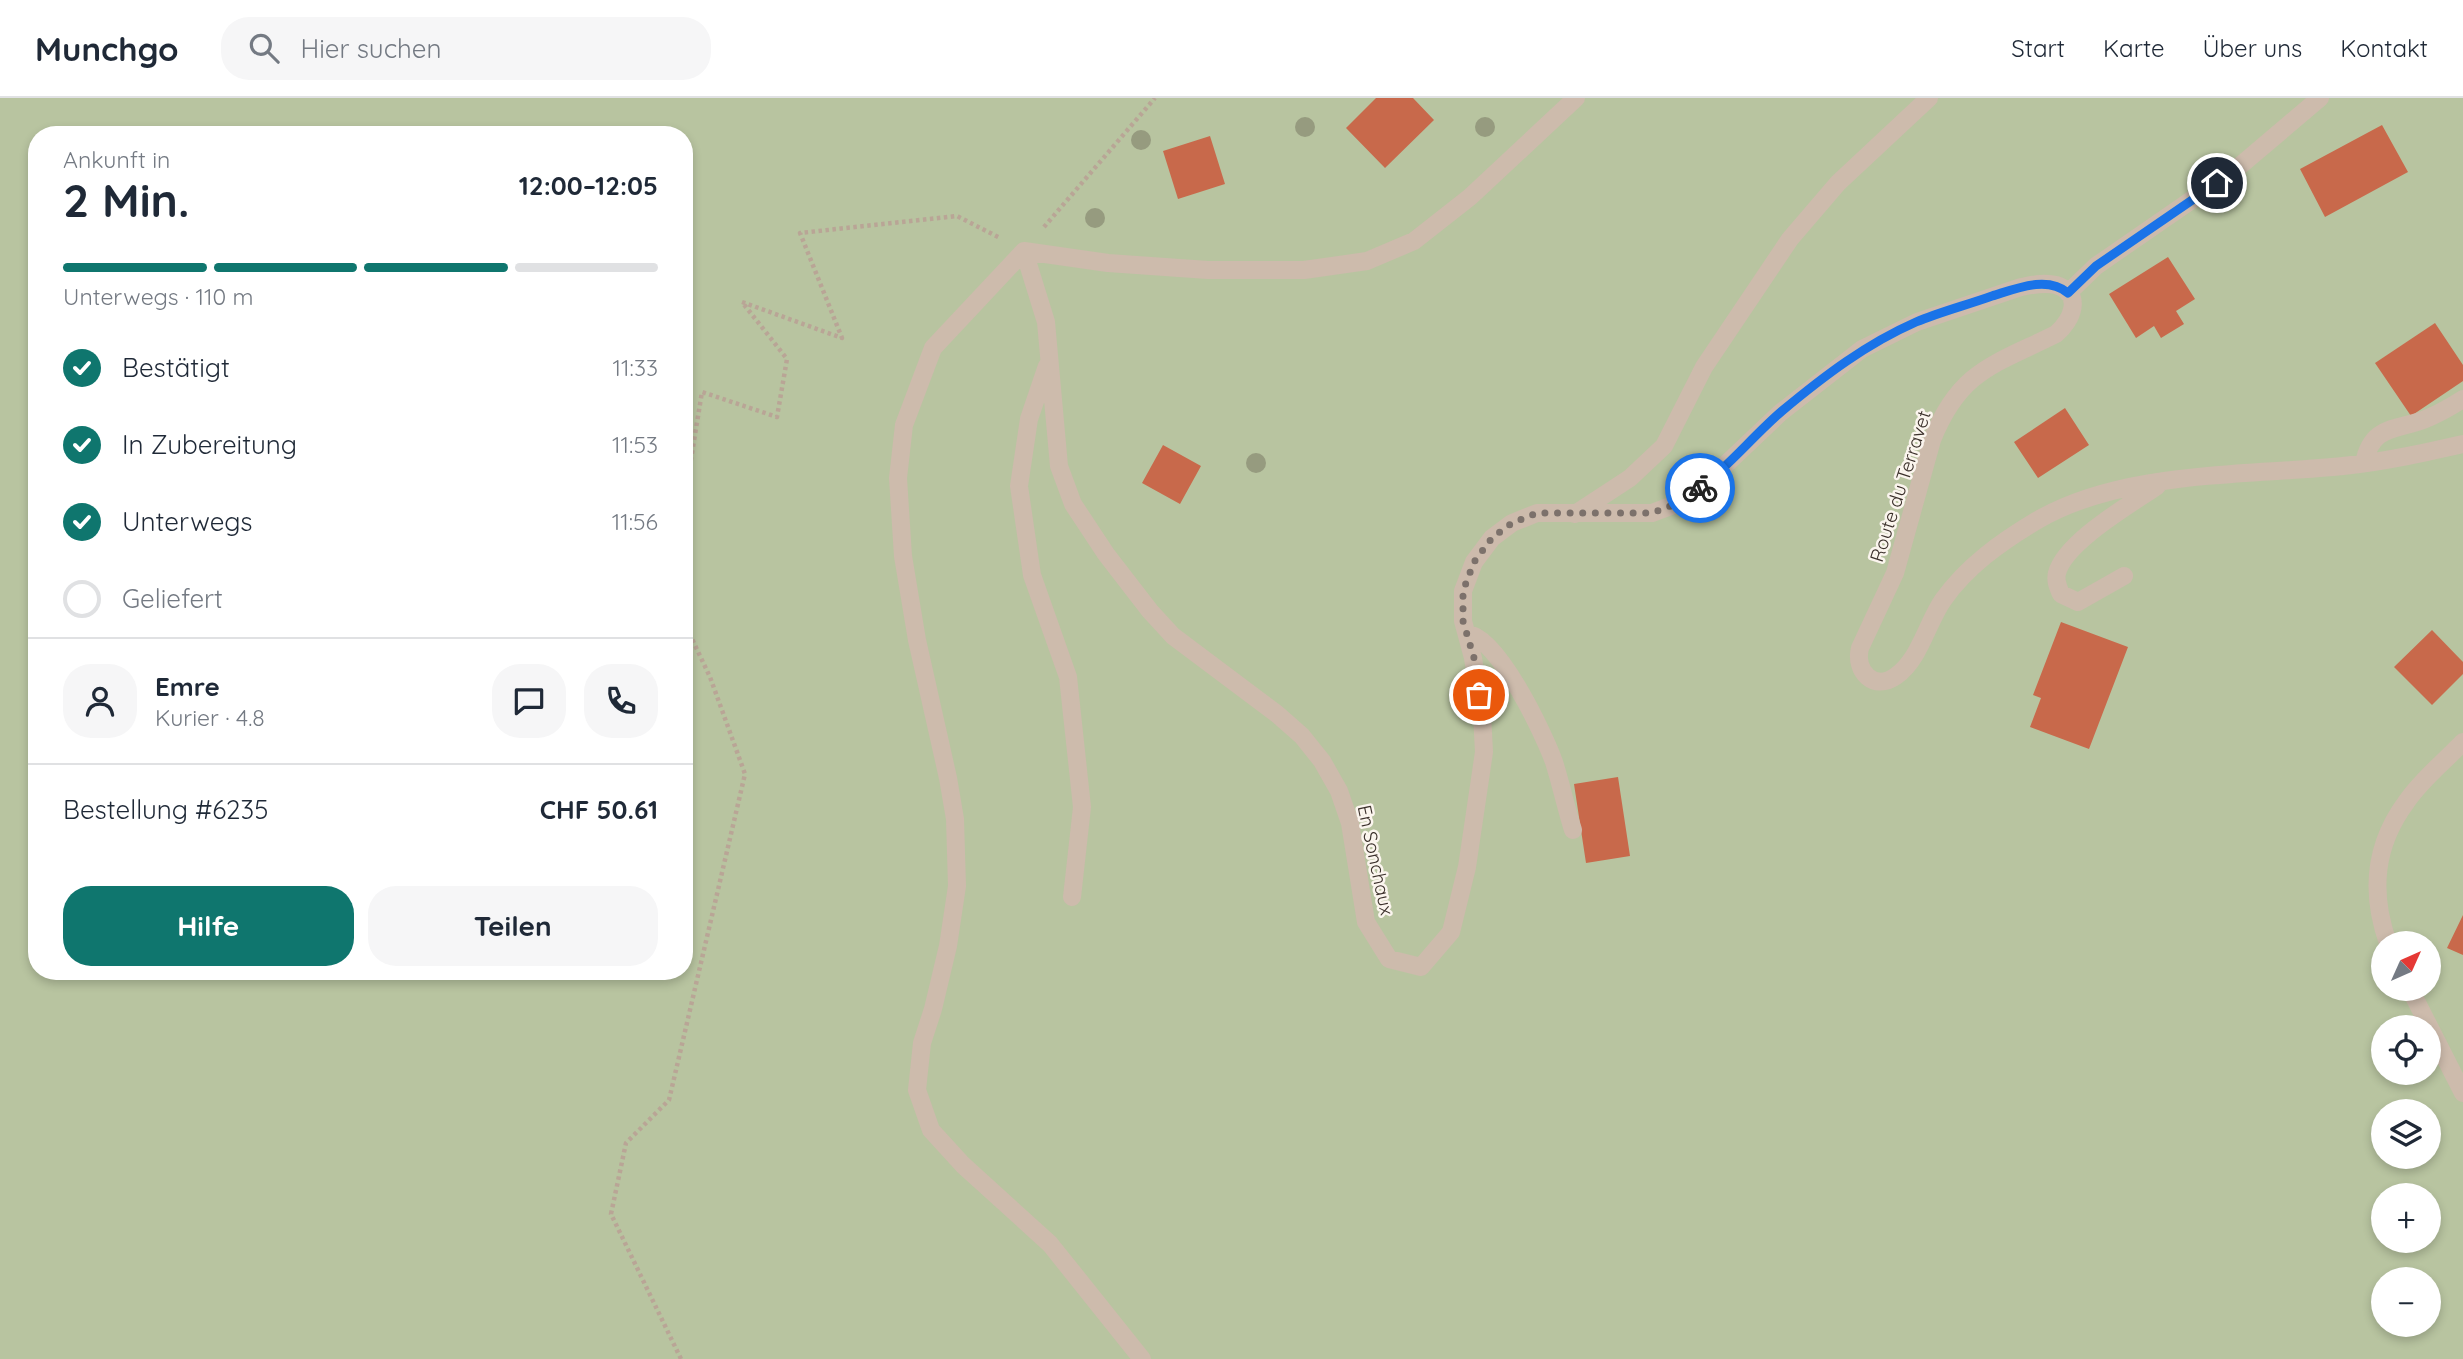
<!DOCTYPE html>
<html lang="de">
<head>
<meta charset="utf-8">
<style>
	body { margin:0; font-family:Quicksand,sans-serif; background:#f6f6f7; color:#1f2937; height:100vh; display:flex; flex-direction:column; font-size:26px; white-space:nowrap }
	* { box-sizing:border-box; margin:0 }
	p { font-size:23px; color:#747a83 }
	.icon { flex:none; width:38px; height:38px; fill:none; stroke:currentColor; stroke-width:2; stroke-linecap:round; stroke-linejoin:round }
	.map { position:relative; flex:1; overflow:hidden }
	.drawer { position:absolute; left:28px; top:28px; width:665px; height:854px; display:flex; flex-direction:column; background:#fff; border-radius:28px; box-shadow:0 4px 10px #0003 }
	.drawer>* { flex:none }
	.needle { width:46px; rotate:45deg }
	.fabs { position:absolute; left:2371px; top:833px; display:grid; gap:14px }
	.fabs a { display:grid; place-items:center; width:70px; height:70px; border-radius:50%; background:#fff; box-shadow:0 4px 10px #0003; font-size:35px }
	.pin { position:absolute; display:grid; place-items:center; width:60px; height:60px; color:#fff; margin:-30px; border:4px solid #fff; border-radius:50%; box-shadow:0 2px 7px #0007 }
	.courier { position:absolute; display:grid; place-items:center; width:70px; height:70px; margin:-35px; border:5px solid #1a73e8; border-radius:50%; background:#fff; color:#222; box-shadow:0 2px 9px #0007 }
	.head em { font-style:normal; font-weight:700 }
	.head div { display:flex; flex-direction:column-reverse }
	.head { display:flex; align-items:center; justify-content:space-between; height:119px; padding:0 35px }
	h1 { font-size:46px; font-weight:700; line-height:52px }
	.bar { display:grid; grid-template-columns:repeat(4,1fr); gap:10px 7px; align-content:center; height:84px; padding:0 35px }
	.bar i { height:9px; border-radius:5px; background:#e0e1e3 }
	.bar .active { background:#0f766e }
	.bar p { grid-column:span 4 }
	.line { display:flex; align-items:center; gap:18px; padding:0 35px; border-top:2px solid #e0e1e3 }
	.line div { flex:1 }
	.round { display:grid; place-items:center; flex:none; width:74px; height:74px; border-radius:28px; background:#f6f6f7 }
	ol { padding:0 35px; list-style:none }
	li { display:flex; align-items:center; gap:21px; height:77px }
	li p { margin-inline-start:auto }
	li .icon { padding:7px; border-radius:50%; background:#0f766e; color:#fff; stroke-width:4 }
	li:last-child { color:#747a83 }
	li i { width:38px; height:38px; border:4px solid #e0e1e3; border-radius:50% }
	.button { display:flex; gap:14px; margin-top:auto; padding:14px 35px }
	.button a { flex:1; height:80px; border-radius:28px; background:#0f766e; color:#fff; font-size:28px; font-weight:700; line-height:80px; text-align:center }
	.button a+a { background:#f6f6f7; color:#1f2937 }
	header { display:flex; align-items:center; gap:42px; box-sizing:border-box; height:98px; padding:0 35px; background:#fff; border-bottom:2px solid #e0e1e3 }
	header strong { font-size:33px }
	nav { display:flex; gap:38px; margin-inline-start:auto; font-size:24px }
	.search { width:490px; height:63px; background:#f6f6f7; display:flex; align-items:center; gap:18px; box-sizing:border-box; padding:0 24px; border-radius:28px; color:#747a83; font-size:26px }
	.map>svg:first-child { display:block }
	.green { fill:#b8c4a0; fill-rule:evenodd }
	.building { fill:#c8694b }
	.lines { fill:none; stroke-linecap:round; stroke-linejoin:round }
	.path { stroke:#b9a596; stroke-width:4.5; stroke-dasharray:3.5 3.5; stroke-linecap:butt }
	.minor { stroke:#cdbbac; stroke-width:18 }
	.tree { fill:#969b7f }
	.done { stroke:#7c716b; stroke-width:7; stroke-dasharray:0 12.6 }
	.route { stroke:#1a73e8; stroke-width:9 }
	.labels { text-anchor:middle; stroke-width:5; stroke-linejoin:round; paint-order:stroke }
	.street-label { font-size:19px; fill:#3b302b; stroke:#fbf5ee }
</style>
</head>
<body>
<header>
<strong>Munchgo</strong>
<div class="search"><svg class="icon" aria-label="search" viewBox="0 0 24 24"><circle cx="10" cy="10" r="6"/><path d="M15 15l6 6"/></svg>Hier suchen</div>
<nav><a>Start</a><a>Karte</a><a>Über uns</a><a>Kontakt</a></nav>
</header>
<div class="map">
<svg width="2463" height="1261" viewBox="0 0 2463 1261">
	<rect width="100%" height="100%" fill="#f4ebe1"/>
	<!-- green -->
	<path class="green" d="M0,0H2463V1261H0ZM37,37H684V873H37ZM2384,845H2429V891H2384ZM2384,929H2429V975H2384ZM2384,1013H2429V1059H2384ZM2384,1097H2429V1143H2384ZM2384,1181H2429V1227H2384Z"/>
	<!-- building -->
	<path class="building" d="M1376,0H1413L1434,22L1385,70L1346,30Z
		M2382,27L2408,74L2325,119L2300,71Z
		M1210,38L1225,86L1178,101L1163,53Z
		M2168,159L2195,201L2176,213L2184,226L2161,240L2154,228L2136,240L2109,196Z
		M2435,225L2463,267V283L2411,318L2375,265Z
		M2065,310L2089,347L2038,380L2014,344Z
		M1163,347L1201,368L1180,406L1142,385Z
		M2061,524L2128,549L2089,651L2030,629L2041,600L2033,597Z
		M2432,532L2463,564V576L2432,607L2394,569Z
		M1618,679L1630,758L1586,765L1574,686Z
		M2463,817V857L2447,850Z"/>
	<g class="lines">
		<!-- path -->
		<path class="path" d="M1044,129L1155,0
			M684,404L702,294L777,319L787,261L742,204L842,240L800,135L957,118L1000,140
			M681,1261L611,1116L626,1045L669,1002L745,676L710,579L684,524"/>
		<!-- minor -->
		<path class="minor" d="M1024,153L1046,224L1059,368L1073,406L1106,456L1150,513L1173,538L1277,616L1302,638L1322,663L1339,693L1350,725L1366,824L1389,861L1421,869L1451,834L1467,769L1484,654L1482,616L1473,560L1463,523V493L1474,464L1492,440L1512,425L1537,415H1652L1676,406L1703,388L1780,315L1862,251L1917,224L2021,189C2032,187 2044,184 2056,187C2084,195 2072,223 2056,236C1994,267 1960,272 1932,342L1895,475L1860,550C1854,573 1874,594 1896,578C1920,561 1927,525 1943,502C1967,468 2001,444 2036,423C2122,372 2246,378 2343,368C2383,364 2423,355 2463,346
			M1024,153L933,250L904,327L898,380L903,458L917,542L948,680L955,721L957,788L948,848L933,911L922,945L917,992L931,1032L963,1067L1050,1146L1142,1261
			M1024,153L1108,165L1208,172H1304L1367,163L1414,143L1470,99L1576,0
			M2068,195L2096,168L2235,72L2320,0
			M1047,268L1029,321L1019,388L1032,477L1068,579L1082,709L1072,799
			M2364,365C2372,325 2398,333 2428,320C2440,315 2452,308 2463,301
			M1575,416L1630,380L1664,348L1704,269L1790,141L1838,85L1929,0
			M2124,478L2078,504L2061,496C2058,489 2055,483 2057,475C2065,444 2131,406 2157,388
			M1467,536C1497,537 1544,636 1554,664C1561,686 1566,710 1573,732
			M2388,845C2370,794 2374,747 2407,703C2422,681 2445,663 2463,644
			M2410,891L2463,995"/>
	</g>
	<!-- trees -->
	<g class="tree">
		<circle cx="1305" cy="29" r="10"/>
		<circle cx="1485" cy="29" r="10"/>
		<circle cx="1141" cy="42" r="10"/>
		<circle cx="1095" cy="120" r="10"/>
		<circle cx="1256" cy="365" r="10"/>
	</g>
	<g class="lines">
		<!-- done -->
		<path class="done" d="M1479,597L1474,560L1463,523V493L1474,464L1492,440L1512,425L1537,415H1652L1676,406L1700,390"/>
		<!-- route -->
		<path class="route" d="M1700,390C1730,367 1754,337 1782,313C1824,278 1866,246 1916,224C1940,214 1967,207 1992,198C2015,191 2047,177 2068,195L2096,168L2217,85"/>
	</g>
	<g class="labels">
		<!-- street labels -->
		<g class="street-label">
			<text transform="translate(1900 388) rotate(-72)" y="7">Route du Terravet</text>
			<text transform="translate(1376 762) rotate(78)" y="7">En Sonchaux</text>
		</g>
	</g>
</svg>
<div class="fabs">
<a><svg class="needle" viewBox="-14 -14 28 28"><path d="M0-13l5 13h-10z" fill="#e53935"/><path d="M0 13l5-13h-10z" fill="#747a83"/></svg></a>
<a><svg class="icon" aria-label="locate" viewBox="0 0 24 24"><circle cx="12" cy="12" r="6"/><path d="M12 2v4M12 18v4M2 12h4M18 12h4"/></svg></a>
<a><svg class="icon" aria-label="layers" viewBox="0 0 24 24"><path d="M12 4l9 5-9 5-9-5zM3 14l9 5 9-5"/></svg></a>
<a>+</a>
<a>−</a>
</div>
<div class="pin" style="left:1479px;top:597px;background:#ea580c"><svg class="icon" aria-label="bag" viewBox="0 0 24 24"><path d="M5 8h14l-1 12H6zM9 8a3 3 0 0 1 6 0"/></svg></div>
<div class="pin" style="left:2217px;top:85px;background:#1f2937"><svg class="icon" aria-label="home" viewBox="0 0 24 24"><path d="M3 11l9-7 9 7M6 9v11h12V9"/></svg></div>
<div class="courier" style="left:1700px;top:390px"><svg class="icon" aria-label="bike" viewBox="0 0 24 24"><circle cx="6" cy="16" r="4"/><circle cx="18" cy="16" r="4"/><path d="M6 16l4-8h5l3 8M10 8l3 8H6M13 5h3"/></svg></div>
<section class="drawer">
<div class="head"><div><h1>2 Min.</h1><p>Ankunft in</p></div><em>12:00–12:05</em></div>
<div class="bar"><i class="active"></i><i class="active"></i><i class="active"></i><i></i><p>Unterwegs · 110 m</p></div>
<ol>
<li><svg class="icon" aria-label="check" viewBox="0 0 24 24"><path d="M5 12l5 5 9-10"/></svg>Bestätigt<p>11:33</p></li>
<li><svg class="icon" aria-label="check" viewBox="0 0 24 24"><path d="M5 12l5 5 9-10"/></svg>In Zubereitung<p>11:53</p></li>
<li><svg class="icon" aria-label="check" viewBox="0 0 24 24"><path d="M5 12l5 5 9-10"/></svg>Unterwegs<p>11:56</p></li>
<li><i></i>Geliefert</li>
</ol>
<div class="line" style="height:126px"><a class="round"><svg class="icon" aria-label="person" viewBox="0 0 24 24"><circle cx="12" cy="8" r="4"/><path d="M4 21q1-7 8-7t8 7"/></svg></a><div><b>Emre</b><p>Kurier · 4.8</p></div><a class="round"><svg class="icon" aria-label="chat" viewBox="0 0 24 24"><path d="M4 5h16v11H9l-5 4z"/></svg></a><a class="round"><svg class="icon" aria-label="phone" viewBox="0 0 24 24"><path d="M5 4h4l2 5-3 2q2 4 5 5l2-3 5 2v4C11 20 4 13 5 4z"/></svg></a></div>
<div class="line" style="height:91px"><div>Bestellung #6235</div><b>CHF 50.61</b></div>
<div class="button"><a>Hilfe</a><a>Teilen</a></div>
</section>
</div>
</body>
</html>
